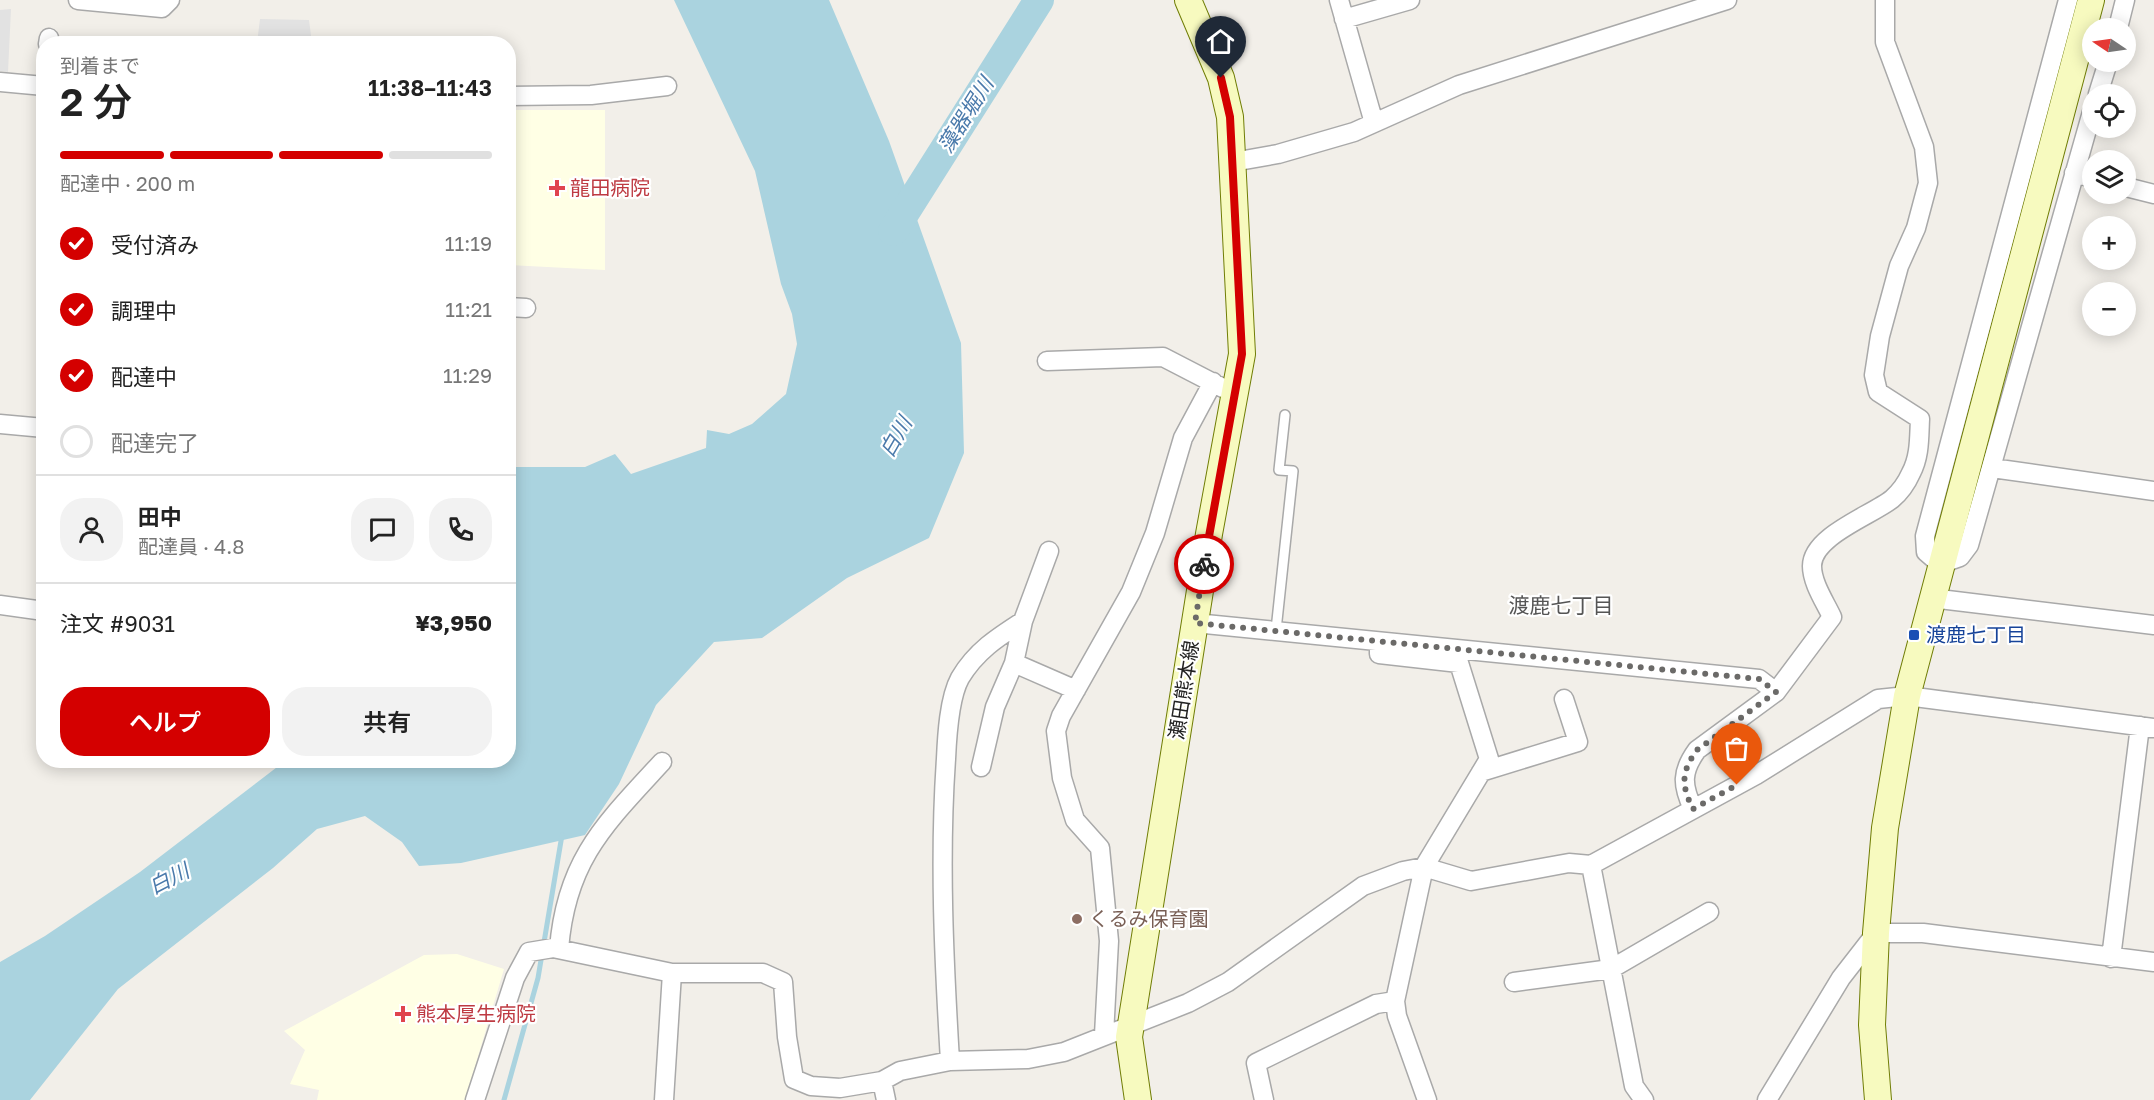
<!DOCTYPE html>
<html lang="ja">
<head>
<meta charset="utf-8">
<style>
	body { margin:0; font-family:"Golos Text","Noto Sans JP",sans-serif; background:#f2f2f2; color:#222; height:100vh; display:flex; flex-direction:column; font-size:22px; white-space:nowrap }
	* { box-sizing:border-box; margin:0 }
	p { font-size:20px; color:#767676 }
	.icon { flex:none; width:33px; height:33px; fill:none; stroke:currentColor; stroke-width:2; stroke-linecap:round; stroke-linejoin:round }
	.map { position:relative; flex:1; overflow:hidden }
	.panel { position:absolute; left:36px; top:36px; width:480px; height:732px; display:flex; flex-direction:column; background:#fff; border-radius:24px; box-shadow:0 3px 15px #0003 }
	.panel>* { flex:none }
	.needle { width:39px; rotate:283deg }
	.fabs { position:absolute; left:2082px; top:18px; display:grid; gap:12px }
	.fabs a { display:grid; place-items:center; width:54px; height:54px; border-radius:50%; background:#fff; box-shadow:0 3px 15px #0003; font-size:30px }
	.pin { position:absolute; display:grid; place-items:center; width:51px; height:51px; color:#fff; margin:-62px -26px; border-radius:50% 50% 50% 0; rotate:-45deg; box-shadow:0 0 6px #0007 }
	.pin .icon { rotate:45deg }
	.courier { position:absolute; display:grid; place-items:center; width:60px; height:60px; margin:-30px; border:4px solid #d40000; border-radius:50%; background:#fff; color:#222; box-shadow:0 2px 8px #0007 }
	.summary em { font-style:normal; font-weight:600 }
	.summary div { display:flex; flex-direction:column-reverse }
	.summary { display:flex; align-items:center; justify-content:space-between; height:102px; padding:0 24px }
	h1 { font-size:39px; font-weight:600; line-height:45px }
	.bar { display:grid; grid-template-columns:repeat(4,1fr); gap:9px 6px; align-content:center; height:72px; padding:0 24px }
	.bar i { height:8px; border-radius:4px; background:#e0e0e0 }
	.bar .current { background:#d40000 }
	.bar p { grid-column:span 4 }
	.line { display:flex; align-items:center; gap:15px; padding:0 24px; border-top:2px solid #e0e0e0 }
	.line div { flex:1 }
	.round { display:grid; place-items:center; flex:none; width:63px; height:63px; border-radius:24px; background:#f2f2f2 }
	ol { padding:0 24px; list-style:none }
	li { display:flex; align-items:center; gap:18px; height:66px }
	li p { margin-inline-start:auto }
	li .icon { padding:6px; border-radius:50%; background:#d40000; color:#fff; stroke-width:4 }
	li:last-child { color:#767676 }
	li i { width:33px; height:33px; border:3px solid #e0e0e0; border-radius:50% }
	.primary-button { display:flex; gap:12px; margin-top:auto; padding:12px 24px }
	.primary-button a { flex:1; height:69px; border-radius:24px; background:#d40000; color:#fff; font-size:24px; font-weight:600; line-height:69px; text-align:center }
	.primary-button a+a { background:#f2f2f2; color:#222 }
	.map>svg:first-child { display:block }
	.education { fill:#ffffe5 }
	.parking { fill:#e2e2e2 }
	.water { fill:#aad3df }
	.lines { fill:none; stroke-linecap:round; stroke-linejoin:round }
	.stream { stroke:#aad3df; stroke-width:5 }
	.river { stroke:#aad3df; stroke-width:30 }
	.lane-casing { stroke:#a9a9a9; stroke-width:12 }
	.street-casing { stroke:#a9a9a9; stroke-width:21 }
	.secondary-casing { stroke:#707d05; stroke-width:28 }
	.lane { stroke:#fff; stroke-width:9 }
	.street { stroke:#fff; stroke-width:18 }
	.secondary { stroke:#f7fabf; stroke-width:26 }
	.done { stroke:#6b6a68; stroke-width:6; stroke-dasharray:0 10.8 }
	.route { stroke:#d40000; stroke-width:8 }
	.health-dot { fill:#e0444e; stroke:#fff; stroke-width:2 }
	.transit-dot { fill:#1a4fb4; stroke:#fff; stroke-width:2 }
	.education-dot { fill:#8d6e63; stroke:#fff; stroke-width:2 }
	.labels { text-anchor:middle; stroke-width:4.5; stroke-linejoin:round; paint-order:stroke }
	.health-label { font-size:20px; fill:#be3a42; stroke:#fff; text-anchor:start }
	.transit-label { font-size:20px; fill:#164399; stroke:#fff; text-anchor:start }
	.street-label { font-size:20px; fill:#222; stroke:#fff }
	.education-label { font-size:20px; fill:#785e54; stroke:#fff; text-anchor:start }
	.water-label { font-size:21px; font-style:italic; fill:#4a7aab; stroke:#fff }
	.neighbourhood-label { font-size:21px; fill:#555; stroke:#fff }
</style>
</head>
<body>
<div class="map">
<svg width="2154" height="1100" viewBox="0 0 2154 1100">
	<rect width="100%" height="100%" fill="#f2efe9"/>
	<!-- education -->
	<path class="education" d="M509,110H605V270L509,265Z
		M457,954L504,969L465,1100H317L319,1090L290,1084L305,1050L284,1031L424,955Z"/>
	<!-- parking -->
	<path class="parking" d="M11,9L8,72L0,71V10Z
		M260,19L309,20L312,43H257Z"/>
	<!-- water -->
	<path class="water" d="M674,0H829L889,141L961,343L964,453L929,538L847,578L762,638L714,642L656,705L619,784L585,835L461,863L419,866L402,842L365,816L317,829L273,868L118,989L30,1100H0V962L45,936L140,872L285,761L508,760L509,467H585L615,454L631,474L706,448L707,430L729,434L752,424L786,394L797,344L792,314L781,284L755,171Z"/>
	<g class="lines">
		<!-- stream -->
		<path class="stream" d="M504,1100L538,978L562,835"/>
		<!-- river -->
		<path class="river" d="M893,231L1039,0"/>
		<defs>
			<path id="lane" d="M1276,630L1293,471L1279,470L1285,415"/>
			<path id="street" d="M78,0L162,8L170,0
				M1339,0L1374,123
				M2068,0L1925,536L1926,552L1940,564L1960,557L1969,545L2092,112
				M1344,19L1410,0
				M2118,28L2125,0
				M48,44L49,38
				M0,82L44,86
				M2098,94L2108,62
				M508,96L591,95L667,86
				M1233,162L1278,154L1354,132L1459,85L1727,0
				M2074,173L2092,178
				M2126,187L2154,194
				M508,307L526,308
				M1047,361L1163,357L1223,388
				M0,424L44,428
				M1992,468L2154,491
				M1931,598L2154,625
				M0,605L44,611
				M1195,623L1759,679L1776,692
				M1379,642V654L1459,663L1489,759L1424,867L1395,1001L1397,1016L1427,1100
				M1014,663L1076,690
				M981,767L995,707L1014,663L1023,621L1049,551
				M1481,772L1578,742L1564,699
				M1693,809C1682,785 1681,772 1697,750L1776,692L1832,617C1825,602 1812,583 1812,566C1812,536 1872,515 1892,499C1899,493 1907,482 1911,473C1920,456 1919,438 1920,419L1878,392L1874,375L1880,336L1899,266L1916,228L1928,183L1924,147L1885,42V0
				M559,949C566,860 605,824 662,762
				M2111,958L2140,726
				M1514,982L1611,969L1709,912
				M1104,1035L1109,941L1100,848L1075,820L1062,778L1056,731L1061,716L1131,592L1155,533L1183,438L1213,382
				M950,1061C944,961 939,859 946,759C947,736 949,698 960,678C976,651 998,637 1023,621
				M882,1081L886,1100
				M475,1100L515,978L529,952L553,948L672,973H763L783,982L787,1037L794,1079L811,1086L840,1088L882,1081L900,1071L950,1061L1028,1059L1064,1052L1188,1003L1228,982L1363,886L1403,871L1424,867L1471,881L1569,863L1591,865
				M664,1100L672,973
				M1264,1100L1256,1063L1376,1004L1395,1001
				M1644,1100L1634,1086L1591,865L1756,775L1878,699L1907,696L2154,728
				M1767,1100L1841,978L1876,933H1923L2154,962"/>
			<path id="secondary" d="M1138,1100L1129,1037L1209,534L1242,354L1230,117L1221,78L1188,0
				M1878,1100L1872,1025L1876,933L1885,828L1907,696L2091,0"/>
		</defs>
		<!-- lane casing -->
		<use href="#lane" class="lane-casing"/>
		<!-- street casing -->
		<use href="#street" class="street-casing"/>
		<!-- secondary casing -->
		<use href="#secondary" class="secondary-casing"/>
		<!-- lane -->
		<use href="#lane" class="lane"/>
		<!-- street -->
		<use href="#street" class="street"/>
		<!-- secondary -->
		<use href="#secondary" class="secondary"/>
	</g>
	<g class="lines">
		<!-- done -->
		<path class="done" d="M1204,564L1195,623L1759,679L1776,692L1697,750C1681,772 1681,785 1693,809L1737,785"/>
		<!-- route -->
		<path class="route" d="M1204,564L1242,354L1230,117L1221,78"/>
	</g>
	<!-- markers -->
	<g class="health-dot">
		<path d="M554 179h6v6h6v6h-6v6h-6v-6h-6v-6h6z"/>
		<path d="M400 1005h6v6h6v6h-6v6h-6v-6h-6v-6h6z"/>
	</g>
	<rect class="transit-dot" x="1908" y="629" width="12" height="12" rx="3"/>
	<circle class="education-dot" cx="1077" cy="919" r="6"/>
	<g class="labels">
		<!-- health labels -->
		<g class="health-label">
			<text x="570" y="195">龍田病院</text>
			<text x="416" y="1021">熊本厚生病院</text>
		</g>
		<!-- transit labels -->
		<g class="transit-label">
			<text x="1926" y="642">渡鹿七丁目</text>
		</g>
		<!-- street labels -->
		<g class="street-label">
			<text transform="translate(1184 690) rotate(-81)" y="7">瀬田熊本線</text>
		</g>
		<!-- education labels -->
		<g class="education-label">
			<text x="1089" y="926">くるみ保育園</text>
		</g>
		<!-- water labels -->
		<g class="water-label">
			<text transform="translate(966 115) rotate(-58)" y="7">藻器堀川</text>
			<text transform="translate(896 437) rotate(-60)" y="7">白川</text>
			<text transform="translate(169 879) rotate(-27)" y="7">白川</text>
		</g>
		<!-- neighbourhood labels -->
		<g class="neighbourhood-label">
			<text x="1561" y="613">渡鹿七丁目</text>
		</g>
	</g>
</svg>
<div class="fabs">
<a><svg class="needle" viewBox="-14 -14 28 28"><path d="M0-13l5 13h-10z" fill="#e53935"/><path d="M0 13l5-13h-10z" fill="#767676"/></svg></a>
<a><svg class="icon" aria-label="locate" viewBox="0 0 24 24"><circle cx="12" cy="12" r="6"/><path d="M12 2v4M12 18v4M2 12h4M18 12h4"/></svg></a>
<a><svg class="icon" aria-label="layers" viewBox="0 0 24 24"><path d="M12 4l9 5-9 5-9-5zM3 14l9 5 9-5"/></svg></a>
<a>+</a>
<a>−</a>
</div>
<div class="pin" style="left:1737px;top:785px;background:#ea580c"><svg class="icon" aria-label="bag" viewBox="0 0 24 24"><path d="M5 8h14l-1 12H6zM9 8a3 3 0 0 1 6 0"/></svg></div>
<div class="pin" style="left:1221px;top:78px;background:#1f2937"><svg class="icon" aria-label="home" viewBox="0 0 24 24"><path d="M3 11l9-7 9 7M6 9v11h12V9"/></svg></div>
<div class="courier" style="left:1204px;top:564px"><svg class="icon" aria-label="bike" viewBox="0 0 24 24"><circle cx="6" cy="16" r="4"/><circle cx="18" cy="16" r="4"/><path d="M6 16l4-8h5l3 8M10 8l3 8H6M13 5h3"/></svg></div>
<section class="panel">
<div class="summary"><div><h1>2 分</h1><p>到着まで</p></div><em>11:38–11:43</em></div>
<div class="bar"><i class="current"></i><i class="current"></i><i class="current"></i><i></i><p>配達中 · 200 m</p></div>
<ol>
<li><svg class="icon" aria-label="check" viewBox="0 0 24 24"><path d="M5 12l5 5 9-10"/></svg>受付済み<p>11:19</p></li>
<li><svg class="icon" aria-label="check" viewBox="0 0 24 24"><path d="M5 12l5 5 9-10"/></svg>調理中<p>11:21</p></li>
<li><svg class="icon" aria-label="check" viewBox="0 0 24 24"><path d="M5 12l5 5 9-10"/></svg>配達中<p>11:29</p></li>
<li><i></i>配達完了</li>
</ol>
<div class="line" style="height:108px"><a class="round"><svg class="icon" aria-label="person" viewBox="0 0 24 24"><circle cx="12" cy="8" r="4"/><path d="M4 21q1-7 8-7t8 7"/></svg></a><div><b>田中</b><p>配達員 · 4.8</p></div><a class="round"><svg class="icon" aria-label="chat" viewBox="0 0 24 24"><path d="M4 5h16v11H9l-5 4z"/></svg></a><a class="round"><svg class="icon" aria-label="phone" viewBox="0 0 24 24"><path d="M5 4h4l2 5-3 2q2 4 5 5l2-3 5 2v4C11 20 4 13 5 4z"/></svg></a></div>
<div class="line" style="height:78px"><div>注文 #9031</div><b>¥3,950</b></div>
<div class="primary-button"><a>ヘルプ</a><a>共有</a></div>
</section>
</div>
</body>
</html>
